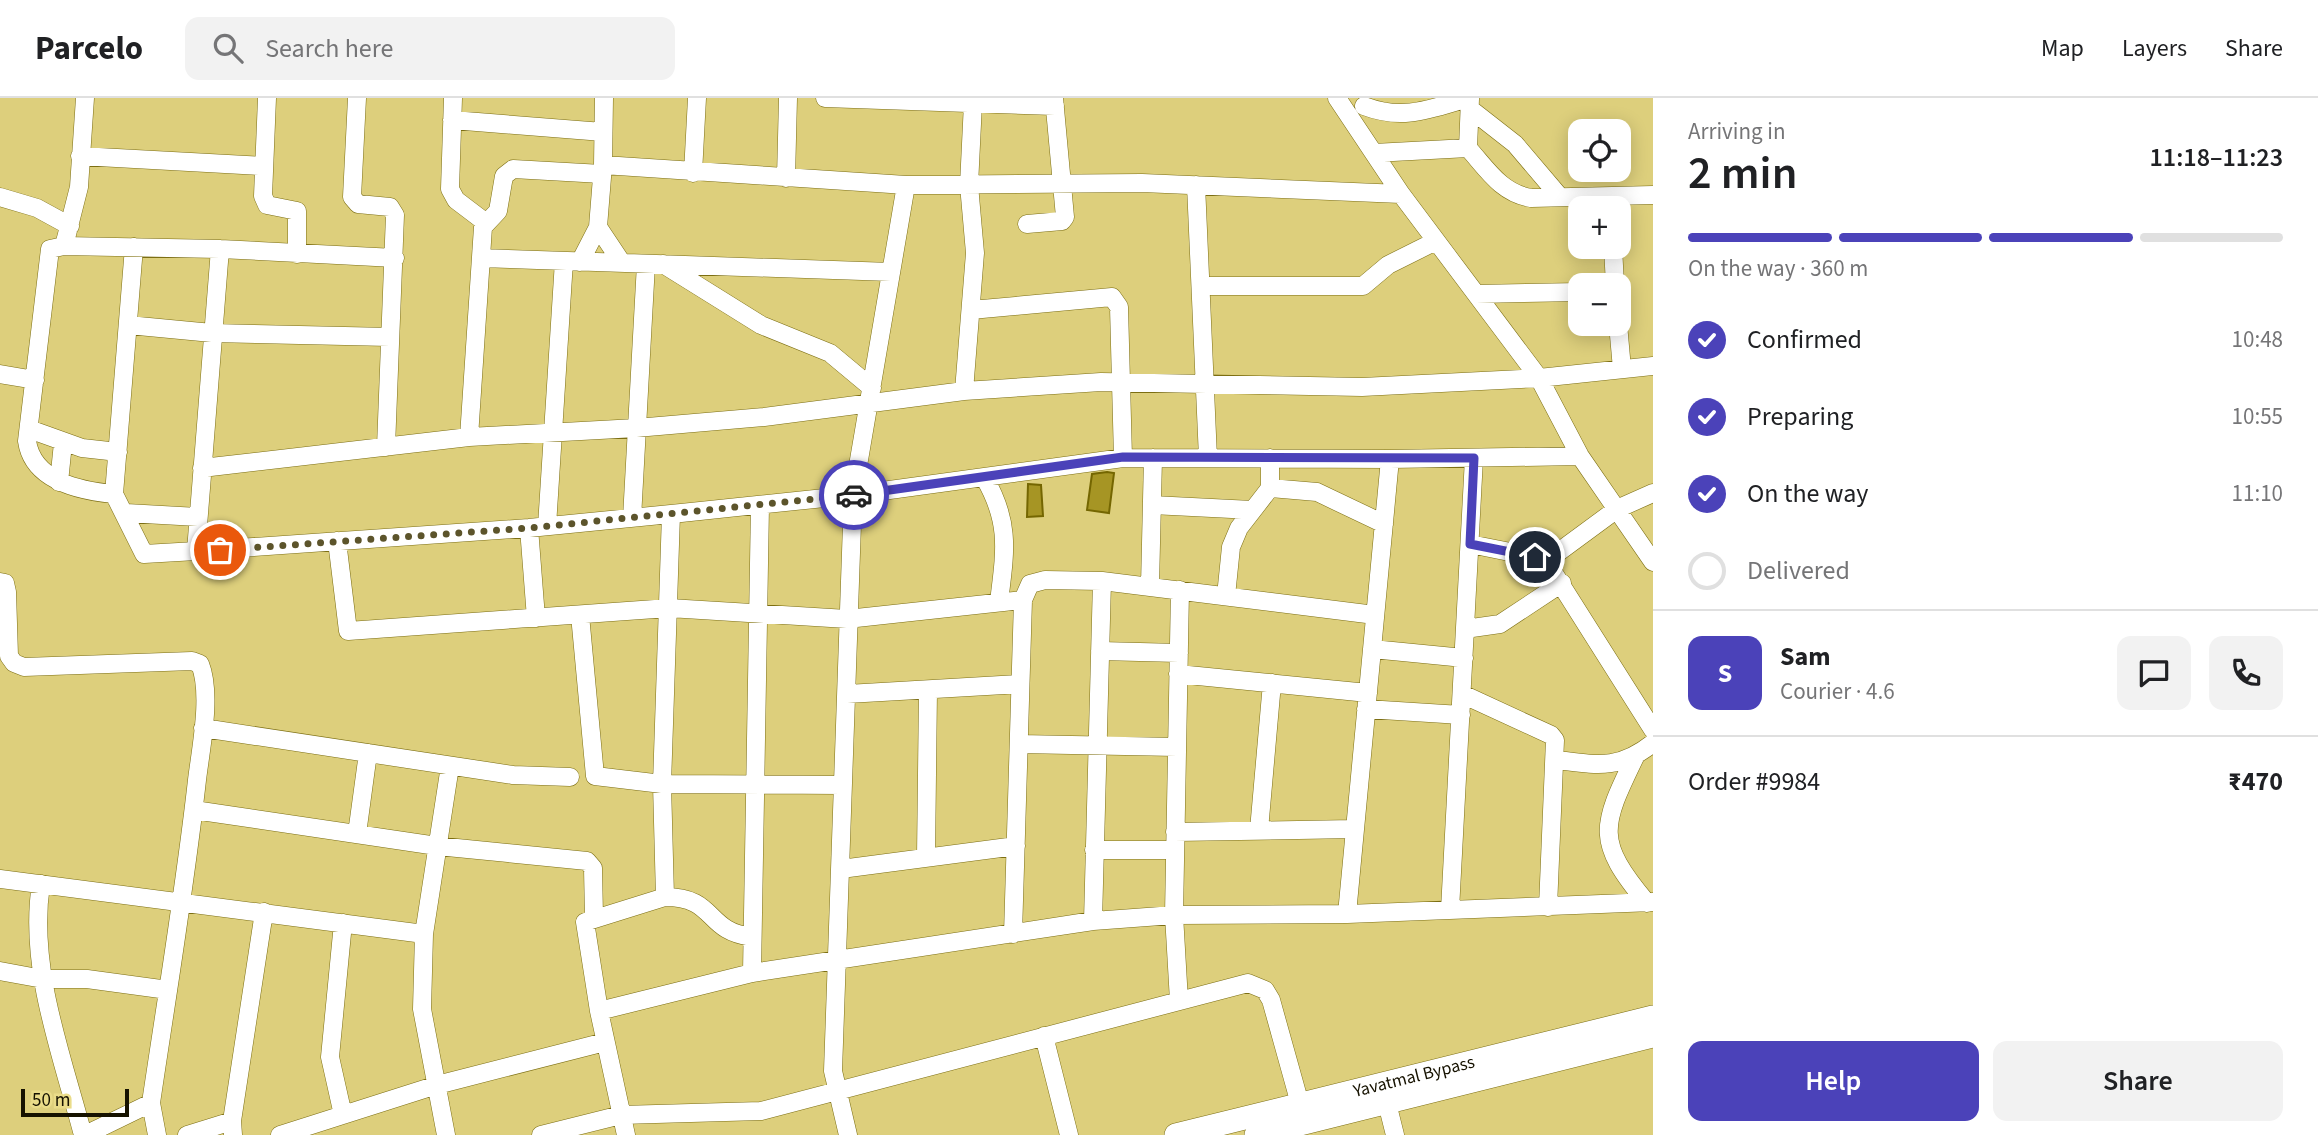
<!DOCTYPE html>
<html lang="en">
<head>
<meta charset="utf-8">
<style>
	body { margin:0; font-family:"Source Sans 3",sans-serif; background:#f2f2f2; color:#202124; height:100vh; display:flex; flex-direction:column; font-size:26px; white-space:nowrap }
	* { box-sizing:border-box; margin:0 }
	p { font-size:23px; color:#757577 }
	.icon { flex:none; width:38px; height:38px; fill:none; stroke:currentColor; stroke-width:2; stroke-linecap:round; stroke-linejoin:round }
	.map { position:relative; flex:1; overflow:hidden }
	.sheet { display:flex; flex-direction:column; background:#fff; width:665px }
	.sheet>* { flex:none }
	.controls { position:absolute; left:1568px; top:21px; display:grid; gap:14px }
	.controls a { display:grid; place-items:center; width:63px; height:63px; border-radius:14px; background:#fff; box-shadow:0 4px 18px #0003; font-size:35px }
	.scale { position:absolute; left:21px; bottom:18px; width:108px; box-sizing:border-box; padding-left:7px; border:4px solid #161200; border-top:0; font-size:19px; line-height:24px; white-space:nowrap; color:#161200; -webkit-text-stroke:5px #eadc89; paint-order:stroke }
	.pin { position:absolute; display:grid; place-items:center; width:60px; height:60px; color:#fff; margin:-30px; border:4px solid #fff; border-radius:50%; box-shadow:0 2px 7px #0007 }
	.courier { position:absolute; display:grid; place-items:center; width:70px; height:70px; margin:-35px; border:5px solid #4b42b9; border-radius:50%; background:#fff; color:#222; box-shadow:0 2px 9px #0007 }
	.head em { font-style:normal; font-weight:600 }
	.head div { display:flex; flex-direction:column-reverse }
	.head { display:flex; align-items:center; justify-content:space-between; height:119px; padding:0 35px }
	h1 { font-size:46px; font-weight:600; line-height:52px }
	.bar { display:grid; grid-template-columns:repeat(4,1fr); gap:10px 7px; align-content:center; height:84px; padding:0 35px }
	.bar i { height:9px; border-radius:5px; background:#e0e0e0 }
	.bar .on { background:#4b42b9 }
	.bar p { grid-column:span 4 }
	.line { display:flex; align-items:center; gap:18px; padding:0 35px; border-top:2px solid #e0e0e0 }
	.line div { flex:1 }
	.round { display:grid; place-items:center; flex:none; width:74px; height:74px; border-radius:14px; background:#f2f2f2 }
	ol { padding:0 35px; list-style:none }
	li { display:flex; align-items:center; gap:21px; height:77px }
	li p { margin-inline-start:auto }
	li .icon { padding:7px; border-radius:50%; background:#4b42b9; color:#fff; stroke-width:4 }
	li:last-child { color:#757577 }
	li i { width:38px; height:38px; border:4px solid #e0e0e0; border-radius:50% }
	.button { display:flex; gap:14px; margin-top:auto; padding:14px 35px }
	.button a { flex:1; height:80px; border-radius:14px; background:#4b42b9; color:#fff; font-size:28px; font-weight:600; line-height:80px; text-align:center }
	.button a+a { background:#f2f2f2; color:#202124 }
	header { display:flex; align-items:center; gap:42px; box-sizing:border-box; height:98px; padding:0 35px; background:#fff; border-bottom:2px solid #e0e0e0 }
	header strong { font-size:33px }
	nav { display:flex; gap:38px; margin-inline-start:auto; font-size:24px }
	.search { width:490px; height:63px; background:#f2f2f2; display:flex; align-items:center; gap:18px; box-sizing:border-box; padding:0 24px; border-radius:14px; color:#757577; font-size:26px }
	main { display:flex; flex:1; min-height:0 }
	.map>svg:first-child { display:block }
	.building { fill:#a69524; stroke:#746601; stroke-width:2 }
	.lines { fill:none; stroke-linecap:round; stroke-linejoin:round }
	.minor-casing { stroke:#7c6e12; stroke-width:19 }
	.major-casing { stroke:#7c6e12; stroke-width:24 }
	.minor { stroke:#fff; stroke-width:18 }
	.major { stroke:#fff; stroke-width:23 }
	.done { stroke:#5c542b; stroke-width:7; stroke-dasharray:0 12.6 }
	.route { stroke:#4b42b9; stroke-width:9 }
	.labels { text-anchor:middle; stroke-width:6; stroke-linejoin:round; paint-order:stroke }
	.street-label { font-size:18px; fill:#161200; stroke:#eadc89 }
</style>
</head>
<body>
<header>
<strong>Parcelo</strong>
<div class="search"><svg class="icon" aria-label="search" viewBox="0 0 24 24"><circle cx="10" cy="10" r="6"/><path d="M15 15l6 6"/></svg>Search here</div>
<nav><a>Map</a><a>Layers</a><a>Share</a></nav>
</header>
<main>
<div class="map">
<svg width="1653" height="1037" viewBox="0 0 1653 1037">
	<rect width="100%" height="100%" fill="#ddcf7c"/>
	<!-- building -->
	<path class="building" d="M1107,374L1114,375L1109,415L1087,412L1092,376Z
		M1028,386L1041,387L1043,418L1027,419Z"/>
	<g class="lines">
		<defs>
			<path id="minor" d="M267,0L263,98L267,107L297,113V156
				M357,0L352,99L358,106L390,109L395,117L386,349
				M453,0L450,91L456,102L485,124
				M604,0L603,67L906,87L1142,85L1401,96L1539,280L1580,358L1653,464
				M825,0L1055,8
				M1337,0L1401,96
				M1364,8C1403,23 1430,11 1468,0
				M1469,10L1515,46L1560,99
				M452,22L603,34
				M1468,50L1470,1
				M1374,55L1468,50C1487,71 1501,95 1531,100L1653,97
				M80,58L263,68
				M693,75L697,0
				M786,80L788,0
				M1196,87L1208,360
				M0,99L37,110L70,128
				M1027,126L1062,123L1065,119L1054,0
				M598,129L622,165
				M64,148L79,89L85,0
				M134,149L114,396L144,456L196,453
				M1613,149L1615,187
				M220,151L196,453L529,430L681,415L853,397L1123,360L1390,361L1347,816
				M481,160L891,174
				M580,164L598,129L603,67
				M663,166L761,227L830,255L872,290
				M1201,188H1363L1388,167L1436,143
				M1476,196L1580,194
				M971,212L1112,199L1119,209L1123,360
				M1618,226L1622,271
				M128,227L212,235L390,239
				M0,276L35,282
				M964,293L975,155L969,87L973,5
				M29,331L82,350L118,354
				M469,339L483,129L498,113L504,78L513,71L602,76
				M1390,361L1580,358
				M202,370L469,339L636,330L764,319L964,293L1101,284L1362,289L1539,280L1653,268
				M984,379C1011,425 1005,454 999,504
				M59,384L63,345
				M1270,390L1317,394L1384,426
				M114,396C81,393 33,384 27,343L50,151L64,148L220,151L395,160
				M1152,407L1252,412
				M126,415L198,419
				M632,420L646,166
				M547,428L564,163
				M529,430L536,520
				M337,443L348,533L669,510L847,521L1023,502
				M1470,446L1535,459L1548,466L1653,632
				M1545,464L1617,411L1653,395
				M0,484L5,485L7,494L9,558L14,565L24,569L192,563L200,566C212,596 201,649 197,682C185,790 167,897 151,1005L157,1037
				M1150,488L1153,360
				M1226,498L1231,449L1239,430L1270,390V360
				M580,517L595,678L662,686L843,687
				M1465,531L1500,526L1562,485
				M1372,551L1464,560
				M1100,553L1179,555
				M1178,576L1368,595
				M847,596L1020,586
				M1462,596L1551,637L1555,642L1548,809
				M1366,611L1461,617
				M203,630L513,677L570,679
				M1019,646L1177,649
				M1635,659C1601,729 1595,743 1647,805
				M1557,662C1598,667 1619,672 1653,645
				M194,712L437,748L587,763L593,770L594,819
				M1259,732L1272,585
				M1175,734L1354,731
				M357,736L368,655
				M1094,752H1175
				M926,759L928,592
				M841,771L1016,748
				M0,781L424,836
				M41,786C28,870 62,957 83,1037
				M665,799C717,799 704,833 752,839
				M1450,812L1474,360
				M1093,823L1102,483
				M1013,836L1023,502L1030,486L1045,482L1102,483L1375,517
				M0,873L43,881H87L168,892
				M752,875L760,407
				M1179,903L1174,817L1180,492
				M599,913L752,875L1093,823L1174,817L1347,816L1653,804
				M1044,938L1069,1037
				M1387,1005L1395,1037
				M343,1017L330,959L343,825
				M85,1037L151,1005
				M187,1037L232,1023
				M233,1037L232,1023L264,814
				M280,1037L437,987L605,944
				M446,1037L422,911L424,836L450,668
				M541,1037L621,1017L761,1013L1248,885L1265,892L1271,902L1300,1006
				M626,1037L599,913L585,824L665,799L662,686L671,416
				M848,1037L833,973L853,397L906,87"/>
			<g id="major">
				<path id="s1" d="M1176,1037L1653,919"/>
				<path d="M1256,1037L1653,938"/>
			</g>
		</defs>
		<!-- minor casing -->
		<use href="#minor" class="minor-casing"/>
		<!-- major casing -->
		<use href="#major" class="major-casing"/>
		<!-- minor -->
		<use href="#minor" class="minor"/>
		<!-- major -->
		<use href="#major" class="major"/>
	</g>
	<g class="lines">
		<!-- done -->
		<path class="done" d="M220,452L529,430L854,397"/>
		<!-- route -->
		<path class="route" d="M854,397L1123,359L1474,360L1470,446L1535,459"/>
	</g>
	<g class="labels">
		<!-- street labels -->
		<g class="street-label">
			<text dy="6" stroke="none"><textPath href="#s1" startOffset="245">Yavatmal Bypass</textPath></text>
		</g>
	</g>
</svg>
<div class="controls">
<a><svg class="icon" aria-label="locate" viewBox="0 0 24 24"><circle cx="12" cy="12" r="6"/><path d="M12 2v4M12 18v4M2 12h4M18 12h4"/></svg></a>
<a>+</a>
<a>−</a>
</div>
<div class="scale">50 m</div>
<div class="pin" style="left:220px;top:452px;background:#ea580c"><svg class="icon" aria-label="bag" viewBox="0 0 24 24"><path d="M5 8h14l-1 12H6zM9 8a3 3 0 0 1 6 0"/></svg></div>
<div class="pin" style="left:1535px;top:459px;background:#1f2937"><svg class="icon" aria-label="home" viewBox="0 0 24 24"><path d="M3 11l9-7 9 7M6 9v11h12V9"/></svg></div>
<div class="courier" style="left:854px;top:397px"><svg class="icon" aria-label="car" viewBox="0 0 24 24"><path d="M5 17H2v-5l4-1 3-4h7l3 4 3 1v5h-3M9 17h6M6 11h13"/><circle cx="7" cy="17" r="2"/><circle cx="17" cy="17" r="2"/></svg></div>
</div>
<section class="sheet">
<div class="head"><div><h1>2 min</h1><p>Arriving in</p></div><em>11:18–11:23</em></div>
<div class="bar"><i class="on"></i><i class="on"></i><i class="on"></i><i></i><p>On the way · 360 m</p></div>
<ol>
<li><svg class="icon" aria-label="check" viewBox="0 0 24 24"><path d="M5 12l5 5 9-10"/></svg>Confirmed<p>10:48</p></li>
<li><svg class="icon" aria-label="check" viewBox="0 0 24 24"><path d="M5 12l5 5 9-10"/></svg>Preparing<p>10:55</p></li>
<li><svg class="icon" aria-label="check" viewBox="0 0 24 24"><path d="M5 12l5 5 9-10"/></svg>On the way<p>11:10</p></li>
<li><i></i>Delivered</li>
</ol>
<div class="line" style="height:126px"><b class="round" style="background:#4b42b9;color:#fff">S</b><div><b>Sam</b><p>Courier · 4.6</p></div><a class="round"><svg class="icon" aria-label="chat" viewBox="0 0 24 24"><path d="M4 5h16v11H9l-5 4z"/></svg></a><a class="round"><svg class="icon" aria-label="phone" viewBox="0 0 24 24"><path d="M5 4h4l2 5-3 2q2 4 5 5l2-3 5 2v4C11 20 4 13 5 4z"/></svg></a></div>
<div class="line" style="height:91px"><div>Order #9984</div><b>₹470</b></div>
<div class="button"><a>Help</a><a>Share</a></div>
</section>
</main>
</body>
</html>
